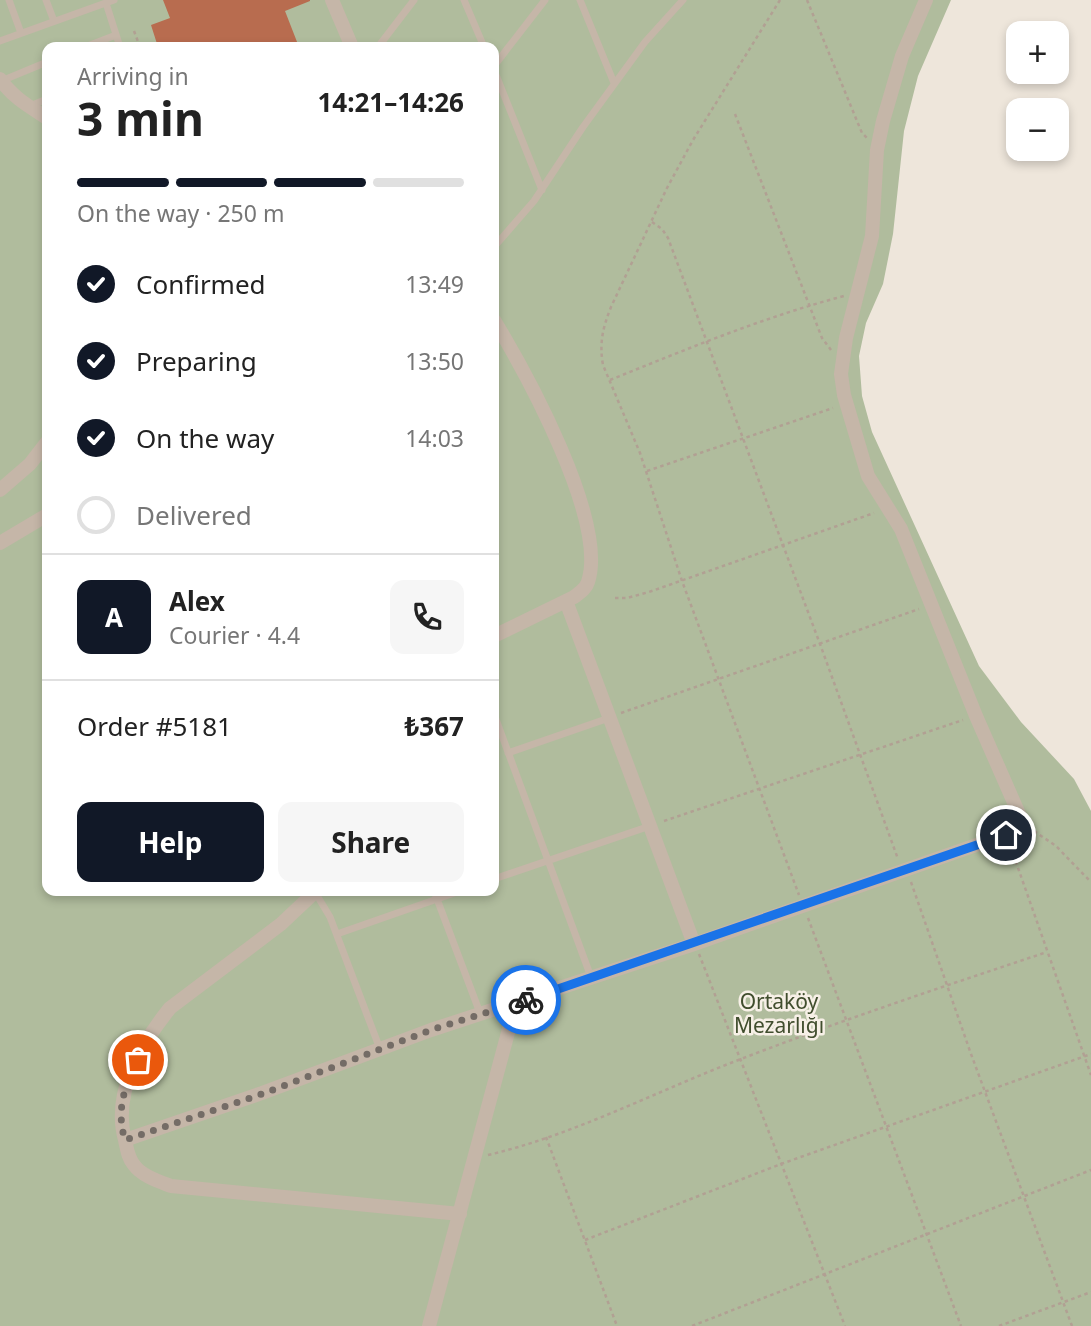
<!DOCTYPE html>
<html lang="en">
<head>
<meta charset="utf-8">
<style>
	body { margin:0; font-family:"Noto Sans",sans-serif; background:#f6f6f6; color:#222; height:100vh; display:flex; flex-direction:column; font-size:26px; white-space:nowrap }
	* { box-sizing:border-box; margin:0 }
	p { font-size:23px; color:#767676 }
	.icon { flex:none; width:38px; height:38px; fill:none; stroke:currentColor; stroke-width:2; stroke-linecap:round; stroke-linejoin:round }
	.map { position:relative; flex:1; overflow:hidden }
	.sheet { position:absolute; left:42px; top:42px; width:457px; height:854px; display:flex; flex-direction:column; background:#fff; border-radius:14px; box-shadow:0 4px 10px #0003 }
	.sheet>* { flex:none }
	.fabs { position:absolute; left:1006px; top:21px; display:grid; gap:14px }
	.fabs a { display:grid; place-items:center; width:63px; height:63px; border-radius:14px; background:#fff; box-shadow:0 4px 10px #0003; font-size:35px }
	.pin { position:absolute; display:grid; place-items:center; width:60px; height:60px; color:#fff; margin:-30px; border:4px solid #fff; border-radius:50%; box-shadow:0 2px 7px #0007 }
	.courier { position:absolute; display:grid; place-items:center; width:70px; height:70px; margin:-35px; border:5px solid #1a73e8; border-radius:50%; background:#fff; color:#222; box-shadow:0 2px 9px #0007 }
	.overview em { font-style:normal; font-weight:700 }
	.overview div { display:flex; flex-direction:column-reverse }
	.overview { display:flex; align-items:center; justify-content:space-between; height:119px; padding:0 35px }
	h1 { font-size:46px; font-weight:700; line-height:52px }
	.bar { display:grid; grid-template-columns:repeat(4,1fr); gap:10px 7px; align-content:center; height:84px; padding:0 35px }
	.bar i { height:9px; border-radius:5px; background:#e0e0e0 }
	.bar .selected { background:#111827 }
	.bar p { grid-column:span 4 }
	.line { display:flex; align-items:center; gap:18px; padding:0 35px; border-top:2px solid #e0e0e0 }
	.line div { flex:1 }
	.round { display:grid; place-items:center; flex:none; width:74px; height:74px; border-radius:14px; background:#f6f6f6 }
	ol { padding:0 35px; list-style:none }
	li { display:flex; align-items:center; gap:21px; height:77px }
	li p { margin-inline-start:auto }
	li .icon { padding:7px; border-radius:50%; background:#111827; color:#fff; stroke-width:4 }
	li:last-child { color:#767676 }
	li i { width:38px; height:38px; border:4px solid #e0e0e0; border-radius:50% }
	.action { display:flex; gap:14px; margin-top:auto; padding:14px 35px }
	.action a { flex:1; height:80px; border-radius:14px; background:#111827; color:#fff; font-size:28px; font-weight:700; line-height:80px; text-align:center }
	.action a+a { background:#f6f6f6; color:#222 }
	.map>svg:first-child { display:block }
	.green { fill:#b0bc9d; fill-rule:evenodd }
	.building { fill:#b86c4f }
	.lines { fill:none; stroke-linecap:round; stroke-linejoin:round }
	.path { stroke:#b1a093; stroke-width:2.5; stroke-dasharray:3.5 3.5; stroke-linecap:butt }
	.lane { stroke:#c5b6a8; stroke-width:7 }
	.street { stroke:#c5b6a8; stroke-width:14 }
	.done { stroke:#746c66; stroke-width:7; stroke-dasharray:0 12.6 }
	.route { stroke:#1a73e8; stroke-width:9 }
	.labels { text-anchor:middle; stroke-width:5; stroke-linejoin:round; paint-order:stroke }
	.park-label { font-size:21px; fill:#414e2e; stroke:#f7f0e7 }
</style>
</head>
<body>
<div class="map">
<svg width="1091" height="1326" viewBox="0 0 1091 1326">
	<rect width="100%" height="100%" fill="#eee6db"/>
	<!-- green -->
	<path class="green" d="M0,0H951L918,76L904,131L893,234L883,284L866,323L859,356L862,396L872,432L979,666L1021,722L1074,779L1091,811V1326H0ZM47,47H494V891H47Z"/>
	<!-- building -->
	<path class="building" d="M163,0H310V1L285,11L299,47H158L151,25L170,18Z"/>
	<g class="lines">
		<!-- path -->
		<path class="path" d="M780,0L693,140L667,188L611,307C603,327 599,343 603,365L640,453L682,581L799,895
			M807,0L862,133L867,138
			M134,31L140,47
			M735,114L822,338L831,350
			M652,222L662,229L668,238L820,644L898,859
			M610,380C687,349 764,317 844,296
			M647,471L833,408
			M615,598H627L649,592L874,513
			M621,713L919,609
			M664,821L963,720
			M1034,831L1056,846L1091,882
			M1011,848L1091,1075
			M911,882L971,1054L1072,1326
			M808,918L961,1326
			M699,954L845,1326
			M546,1137L617,1326
			M488,1155C574,1135 659,1090 741,1059C842,1020 945,986 1047,952
			M585,1240L781,1164L1091,1054
			M692,1326L1091,1170
			M999,1326L1091,1292"/>
		<!-- lane -->
		<path class="lane" d="M9,0L21,33
			M46,0L54,21
			M464,0L484,47
			M580,0L614,83
			M106,3L120,47
			M0,41L114,0
			M85,47L116,35
			M378,47L414,0
			M494,66L545,0
			M494,70L542,190
			M1,81L47,62
			M30,106L47,99
			M494,247L534,201L583,127L645,42L683,0
			M494,714L591,977
			M508,753L609,718
			M494,879L650,826
			M434,891L480,1013
			M315,892L330,917L380,1049
			M337,934L460,891"/>
		<!-- street -->
		<path class="street" d="M332,0L352,47
			M0,79C12,97 30,107 47,118
			M494,320C526,373 608,521 588,582C586,589 579,593 574,597L494,636
			M0,490L30,464L47,442
			M0,543L47,515
			M566,601L694,944
			M316,891L281,924L170,1008C141,1044 112,1093 125,1140C127,1149 128,1158 134,1165C142,1176 158,1181 171,1186L460,1214
			M125,1140L262,1093L431,1030L694,944L1019,830L1023,823L976,716L901,529L868,476L844,395L841,374L846,338L872,236L877,150L883,121L902,56L926,0
			M429,1326L516,1003"/>
	</g>
	<g class="lines">
		<!-- done -->
		<path class="done" d="M138,1060C124,1086 116,1111 125,1140L262,1094L431,1030L526,1000"/>
		<!-- route -->
		<path class="route" d="M526,1000L1006,835"/>
	</g>
	<g class="labels">
		<!-- park labels -->
		<g class="park-label">
			<text x="779" y="1009">Ortaköy<tspan x="779" dy="24">Mezarlığı</tspan></text>
		</g>
	</g>
</svg>
<div class="fabs">
<a>+</a>
<a>−</a>
</div>
<div class="pin" style="left:138px;top:1060px;background:#ea580c"><svg class="icon" aria-label="bag" viewBox="0 0 24 24"><path d="M5 8h14l-1 12H6zM9 8a3 3 0 0 1 6 0"/></svg></div>
<div class="pin" style="left:1006px;top:835px;background:#1f2937"><svg class="icon" aria-label="home" viewBox="0 0 24 24"><path d="M3 11l9-7 9 7M6 9v11h12V9"/></svg></div>
<div class="courier" style="left:526px;top:1000px"><svg class="icon" aria-label="bike" viewBox="0 0 24 24"><circle cx="6" cy="16" r="4"/><circle cx="18" cy="16" r="4"/><path d="M6 16l4-8h5l3 8M10 8l3 8H6M13 5h3"/></svg></div>
<section class="sheet">
<div class="overview"><div><h1>3 min</h1><p>Arriving in</p></div><em>14:21–14:26</em></div>
<div class="bar"><i class="selected"></i><i class="selected"></i><i class="selected"></i><i></i><p>On the way · 250 m</p></div>
<ol>
<li><svg class="icon" aria-label="check" viewBox="0 0 24 24"><path d="M5 12l5 5 9-10"/></svg>Confirmed<p>13:49</p></li>
<li><svg class="icon" aria-label="check" viewBox="0 0 24 24"><path d="M5 12l5 5 9-10"/></svg>Preparing<p>13:50</p></li>
<li><svg class="icon" aria-label="check" viewBox="0 0 24 24"><path d="M5 12l5 5 9-10"/></svg>On the way<p>14:03</p></li>
<li><i></i>Delivered</li>
</ol>
<div class="line" style="height:126px"><b class="round" style="background:#111827;color:#fff">A</b><div><b>Alex</b><p>Courier · 4.4</p></div><a class="round"><svg class="icon" aria-label="phone" viewBox="0 0 24 24"><path d="M5 4h4l2 5-3 2q2 4 5 5l2-3 5 2v4C11 20 4 13 5 4z"/></svg></a></div>
<div class="line" style="height:91px"><div>Order #5181</div><b>₺367</b></div>
<div class="action"><a>Help</a><a>Share</a></div>
</section>
</div>
</body>
</html>
